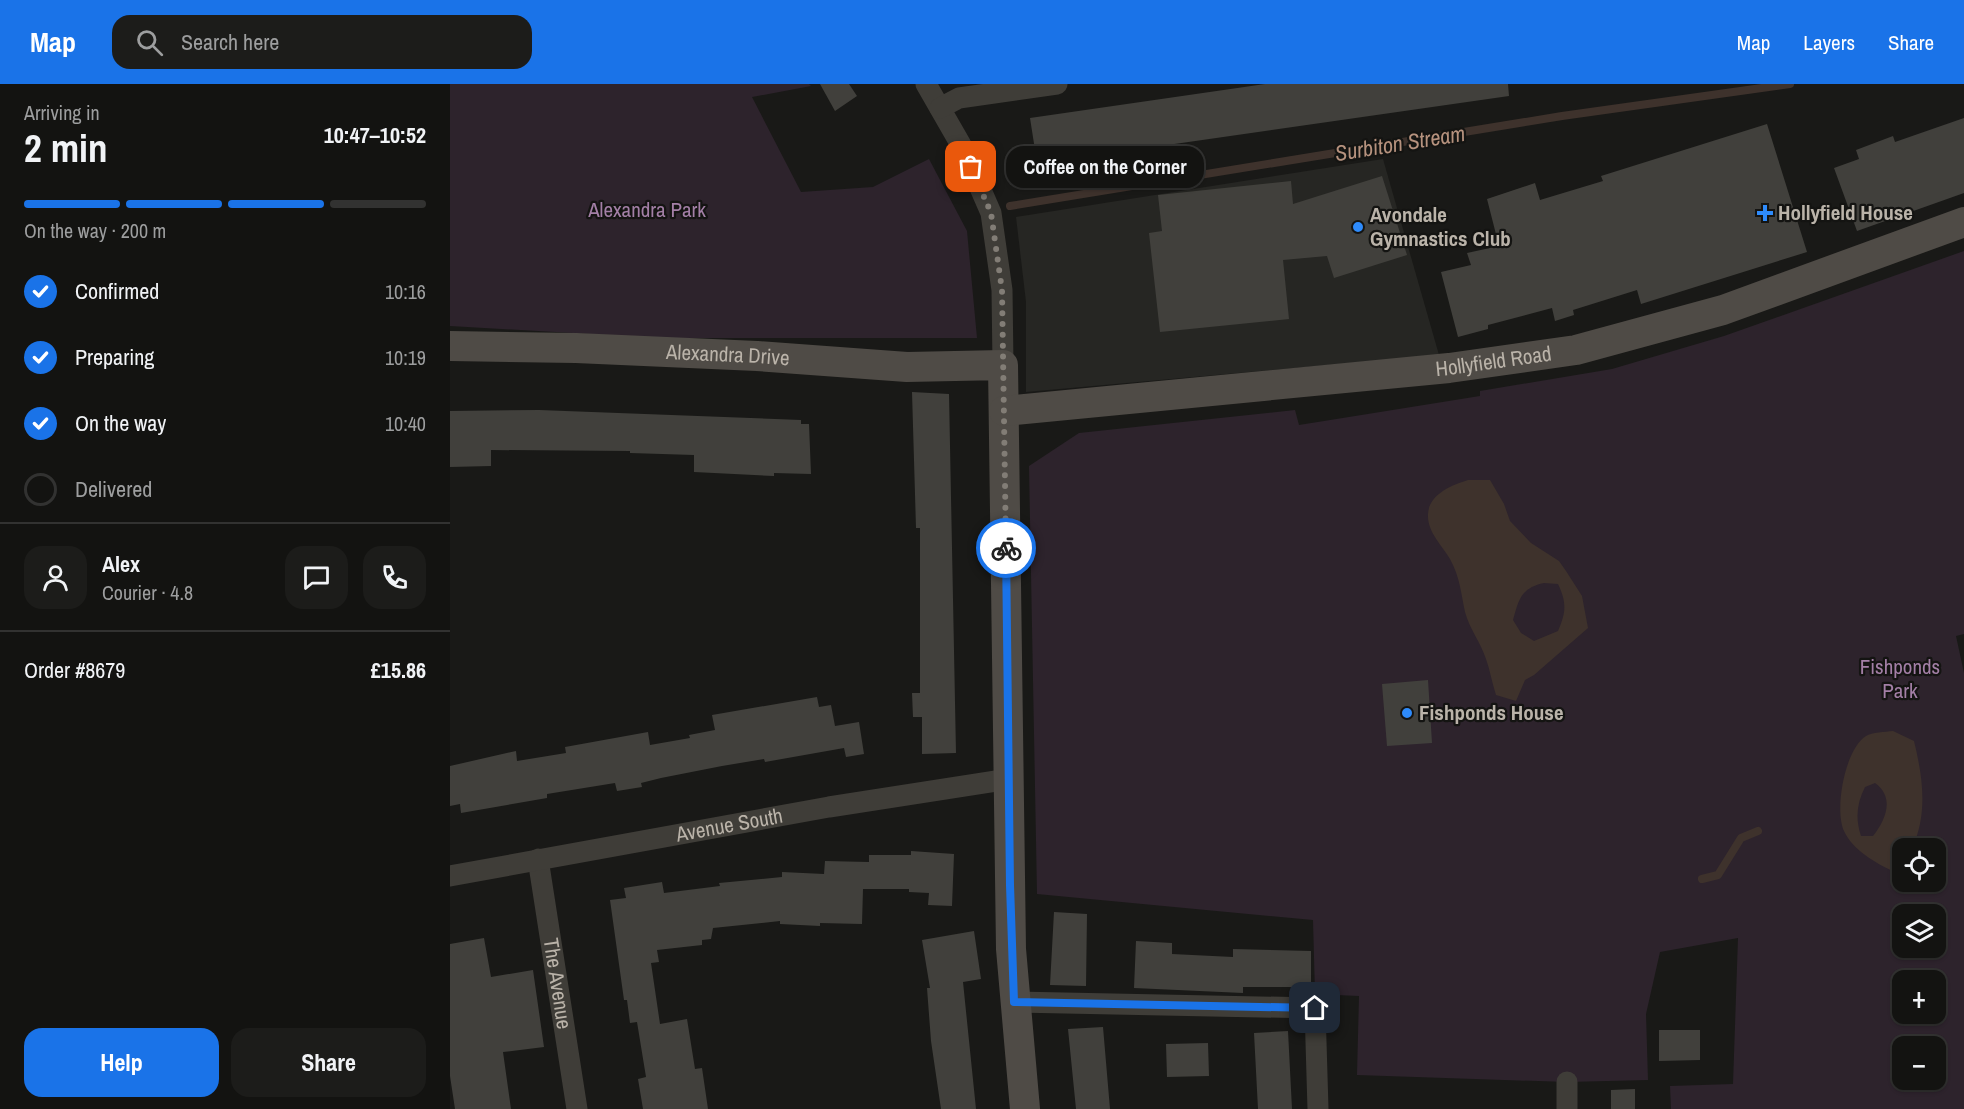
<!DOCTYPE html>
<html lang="en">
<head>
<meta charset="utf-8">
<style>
	body { margin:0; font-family:"Archivo Narrow",sans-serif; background:#1c1c1a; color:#f1f3f6; height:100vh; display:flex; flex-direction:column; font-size:22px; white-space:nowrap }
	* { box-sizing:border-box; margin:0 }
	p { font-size:20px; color:#9d9e9f }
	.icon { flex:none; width:33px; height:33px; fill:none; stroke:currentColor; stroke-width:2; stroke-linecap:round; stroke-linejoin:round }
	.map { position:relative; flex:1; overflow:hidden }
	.sheet { display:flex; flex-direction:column; background:#131311; width:450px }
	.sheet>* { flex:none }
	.fabs { position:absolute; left:1442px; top:754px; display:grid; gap:12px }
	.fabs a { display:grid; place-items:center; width:54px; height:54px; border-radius:12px; background:#131311; box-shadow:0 2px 4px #0004,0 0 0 2px #323231; font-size:30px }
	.pin { position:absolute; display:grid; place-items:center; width:51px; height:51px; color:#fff; margin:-26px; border-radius:12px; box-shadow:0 3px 9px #0006 }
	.courier { position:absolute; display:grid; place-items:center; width:60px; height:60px; margin:-30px; border:4px solid #1a73e8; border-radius:50%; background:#fff; color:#222; box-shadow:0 2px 8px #0007 }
	.bubble { position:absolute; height:42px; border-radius:18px; background:#131311; box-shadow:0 2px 4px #0004,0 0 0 2px #323231; font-size:20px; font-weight:700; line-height:42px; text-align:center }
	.summary em { font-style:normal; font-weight:700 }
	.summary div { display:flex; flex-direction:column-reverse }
	.summary { display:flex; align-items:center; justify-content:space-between; height:102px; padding:0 24px }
	h1 { font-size:39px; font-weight:700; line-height:45px }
	.bar { display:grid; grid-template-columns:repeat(4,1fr); gap:9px 6px; align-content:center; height:72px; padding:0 24px }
	.bar i { height:8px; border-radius:4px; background:#323231 }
	.bar .selected { background:#1a73e8 }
	.bar p { grid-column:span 4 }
	.line { display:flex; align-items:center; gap:15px; padding:0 24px; border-top:2px solid #323231 }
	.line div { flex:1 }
	.round { display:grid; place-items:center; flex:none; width:63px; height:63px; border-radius:18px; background:#1c1c1a }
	ol { padding:0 24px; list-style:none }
	li { display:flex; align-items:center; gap:18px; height:66px }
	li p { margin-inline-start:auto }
	li .icon { padding:6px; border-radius:50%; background:#1a73e8; color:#fff; stroke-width:4 }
	li:last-child { color:#9d9e9f }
	li i { width:33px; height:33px; border:3px solid #323231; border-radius:50% }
	.primary-button { display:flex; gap:12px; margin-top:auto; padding:12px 24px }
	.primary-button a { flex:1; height:69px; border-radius:18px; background:#1a73e8; color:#fff; font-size:24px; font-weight:700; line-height:69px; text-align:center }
	.primary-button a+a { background:#1c1c1a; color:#f1f3f6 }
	header { display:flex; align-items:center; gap:36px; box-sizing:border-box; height:84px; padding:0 30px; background:#1a73e8; color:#fff }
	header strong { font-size:28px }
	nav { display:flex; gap:33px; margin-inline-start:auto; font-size:21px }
	.search { width:420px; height:54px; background:#1c1c1a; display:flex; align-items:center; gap:15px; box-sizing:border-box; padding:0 21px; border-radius:18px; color:#9d9e9f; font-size:22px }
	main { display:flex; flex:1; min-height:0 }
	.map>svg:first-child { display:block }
	.built { fill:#262623 }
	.green { fill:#2d232c; fill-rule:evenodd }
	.water { fill:#3e322c; fill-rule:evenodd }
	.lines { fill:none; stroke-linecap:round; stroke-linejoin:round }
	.stream { stroke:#3e322c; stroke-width:8 }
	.building { fill:#41403c }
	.street { stroke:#3f3d38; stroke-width:21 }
	.secondary { stroke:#4f4b46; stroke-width:30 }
	.done { stroke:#827d76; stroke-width:6; stroke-dasharray:0 10.8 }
	.route { stroke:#1a73e8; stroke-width:8 }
	.poi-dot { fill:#2e8bfb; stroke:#141412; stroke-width:2 }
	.labels { text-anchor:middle; stroke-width:4.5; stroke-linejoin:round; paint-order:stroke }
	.park-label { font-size:21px; fill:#a37fa6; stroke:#141412 }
	.poi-label { font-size:21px; font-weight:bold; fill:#bab3a9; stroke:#141412; text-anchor:start }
	.street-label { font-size:21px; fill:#bab3a9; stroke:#141412 }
	.water-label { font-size:22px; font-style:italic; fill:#b6927e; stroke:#141412 }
</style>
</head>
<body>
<header>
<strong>Map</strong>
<div class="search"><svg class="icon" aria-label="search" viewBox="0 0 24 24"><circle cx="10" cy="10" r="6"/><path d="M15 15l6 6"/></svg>Search here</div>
<nav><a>Map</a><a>Layers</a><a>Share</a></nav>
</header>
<main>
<section class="sheet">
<div class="summary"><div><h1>2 min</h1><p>Arriving in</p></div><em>10:47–10:52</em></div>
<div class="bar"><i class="selected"></i><i class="selected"></i><i class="selected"></i><i></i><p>On the way · 200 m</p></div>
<ol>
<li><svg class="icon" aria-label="check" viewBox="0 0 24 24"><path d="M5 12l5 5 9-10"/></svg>Confirmed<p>10:16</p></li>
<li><svg class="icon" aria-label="check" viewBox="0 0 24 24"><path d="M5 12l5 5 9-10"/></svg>Preparing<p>10:19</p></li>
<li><svg class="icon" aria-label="check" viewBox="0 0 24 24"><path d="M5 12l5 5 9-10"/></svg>On the way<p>10:40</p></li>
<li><i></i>Delivered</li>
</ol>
<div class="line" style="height:108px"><a class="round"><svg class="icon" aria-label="person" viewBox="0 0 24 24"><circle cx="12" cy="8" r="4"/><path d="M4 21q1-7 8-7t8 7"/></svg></a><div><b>Alex</b><p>Courier · 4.8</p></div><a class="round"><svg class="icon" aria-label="chat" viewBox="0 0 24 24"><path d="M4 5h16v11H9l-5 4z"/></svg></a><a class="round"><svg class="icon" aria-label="phone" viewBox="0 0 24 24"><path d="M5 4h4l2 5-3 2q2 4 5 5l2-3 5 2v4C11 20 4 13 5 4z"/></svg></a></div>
<div class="line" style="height:78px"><div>Order #8679</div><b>£15.86</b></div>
<div class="primary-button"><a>Help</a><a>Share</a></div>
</section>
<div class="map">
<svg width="1514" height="1025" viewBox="0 0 1514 1025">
	<rect width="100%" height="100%" fill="#191917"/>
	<!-- built -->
	<path class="built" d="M933,75L989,271L576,308V218L566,133Z"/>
	<!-- green -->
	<path class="green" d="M0,0H359L361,2L302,13L351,108L423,103L479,75L517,147L527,254H209L0,242Z
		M1514,167V550L1506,552L1514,589V1025H1221L1220,1002L1283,1000L1288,854L1210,868L1196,930L1198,996L1117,998L907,991L909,912L865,910L863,836L587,810L579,382L629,349L845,326L849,341L1030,312V307L1162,285L1274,252ZM1452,765H1485V798H1452ZM1452,831H1485V864H1452ZM1452,897H1485V930H1452ZM1452,963H1485V996H1452Z"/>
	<!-- water -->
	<path class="water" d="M1018,396H1040L1054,420L1060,437L1081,459L1109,477L1116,487L1132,512L1138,544L1084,591L1075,596L1066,617L1046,611C1042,599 1040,586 1036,575C1031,559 1020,546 1015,528C1011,509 1010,493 1000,475C992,461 977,448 978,430C979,410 1002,401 1018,396ZM1094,499L1108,500C1117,519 1116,528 1108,547L1084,557L1071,549L1063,536C1069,515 1071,504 1094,499Z
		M1443,647L1464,657C1473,694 1478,729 1462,765H1452V779L1443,787C1425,779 1402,765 1394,747C1384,725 1395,665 1416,652C1422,648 1435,648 1443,647ZM1425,699C1445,713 1436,736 1423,752H1411C1405,734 1407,719 1415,703Z"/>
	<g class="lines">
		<!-- stream -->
		<path class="stream" d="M560,122L1112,32L1340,0
			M1252,795L1268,791L1291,754L1308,747"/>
	</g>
	<!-- building -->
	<path class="building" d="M370,0H399L407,12L385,27Z
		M815,0H1058L1059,12L592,79L589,65L585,66L580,34Z
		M1514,34V109L1407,147L1384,84L1409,75L1406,66L1443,52L1445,58Z
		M1317,40L1357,168L1191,220L1187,206L1123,226L1124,231L1105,237L1102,224L1038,241V245L1008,253L991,188L1021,181L1017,169L1049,162L1037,115L1085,99L1090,116L1153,97L1151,92Z
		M932,92L957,171L884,194L877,172L833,176L839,235L710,248L699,149L712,147L708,111L841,97L843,120Z
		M462,308L499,310L506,669L472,670V633H463L462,609H470V444H466Z
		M89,326L351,336V340H359L361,390L324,389V392L244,388V371L180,369V367L41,366V382L0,383V327Z
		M978,596L982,659L937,662L932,600Z
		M367,613L369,623L381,621L385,642L409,638L414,670L396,673L394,664L315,678L314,675L272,682L211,694L191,699L192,703L167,707L165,699L97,710V714L11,729L10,720L0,722V682L66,667L67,677L116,669L115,663L198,648L200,661L240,654L239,651L265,646L262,631Z
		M461,767L504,770L502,822L478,821L479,809L459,808V805H413L412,840L370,839V842L330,840V837L263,844L261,855L252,856V861L207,866L209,878L201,879L210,940L237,935L245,985L252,984L258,1025H193L188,995L196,993L187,938L180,939L177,916H174L160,816L176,814L174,804L212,798L214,809L270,802L269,799L332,793V788L374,790L375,777L419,778V771H461Z
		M604,828L637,830L636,902L600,901Z
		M524,847L531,895L513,898L526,1025H491L481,957L477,904H480L472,856Z
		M34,854L41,893L83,886L94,963L53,968L61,1025H5L0,992V860Z
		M686,857L722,859V870L783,873V865L861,867V903H793V909L684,904Z
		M653,943L660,1025H626L618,945Z
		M1209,946H1250V976L1209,977Z
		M838,947L842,1025H808L804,949Z
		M758,959L759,992L717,993L716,960Z
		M1185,1005V1025H1161V1006Z"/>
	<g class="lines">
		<!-- street -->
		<g class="street">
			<path d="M476,0L511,61"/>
			<path d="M490,24L509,14L607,0"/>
			<path d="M521,83L541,129L552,206L553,281"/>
			<path id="s1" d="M88,775L127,1025"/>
			<path id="s2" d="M0,792L379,723L559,695"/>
			<path d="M564,918L865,924L868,1025"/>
			<path d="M1117,998V1025"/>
		</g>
		<!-- secondary -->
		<g class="secondary">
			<path id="s3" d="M0,262L126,264L307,272L457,283L553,281L561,865L575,1025"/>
			<path id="s4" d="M554,327L999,284L1126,266L1273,226L1514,138"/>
		</g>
	</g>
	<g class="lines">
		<!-- done -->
		<path class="done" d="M521,83L541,129L552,206L556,464"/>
		<!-- route -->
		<path class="route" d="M556,464L560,801L564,918L865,924"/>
	</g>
	<!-- markers -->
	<g class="poi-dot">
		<path d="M1312 120h6v6h6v6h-6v6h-6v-6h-6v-6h6z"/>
		<circle cx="908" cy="143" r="6"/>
		<circle cx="957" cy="629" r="6"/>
	</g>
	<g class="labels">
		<!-- park labels -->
		<g class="park-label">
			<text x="197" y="133">Alexandra Park</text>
			<text x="1450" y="590">Fishponds<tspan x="1450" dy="24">Park</tspan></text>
		</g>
		<!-- poi labels -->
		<g class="poi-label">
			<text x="1328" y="136">Hollyfield House</text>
			<text x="920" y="138">Avondale<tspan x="920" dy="24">Gymnastics Club</tspan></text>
			<text x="969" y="636">Fishponds House</text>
		</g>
		<!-- street labels -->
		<g class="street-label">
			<text dy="7" stroke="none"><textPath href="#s3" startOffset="278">Alexandra Drive</textPath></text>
			<text dy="7" stroke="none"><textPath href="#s4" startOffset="492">Hollyfield Road</textPath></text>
			<text dy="7" stroke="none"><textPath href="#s2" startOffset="284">Avenue South</textPath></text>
			<text dy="7" stroke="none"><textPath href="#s1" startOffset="126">The Avenue</textPath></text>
		</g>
		<!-- water labels -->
		<g class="water-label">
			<text transform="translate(950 59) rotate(-9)" y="8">Surbiton Stream</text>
		</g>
	</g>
</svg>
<div class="fabs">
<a><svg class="icon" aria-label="locate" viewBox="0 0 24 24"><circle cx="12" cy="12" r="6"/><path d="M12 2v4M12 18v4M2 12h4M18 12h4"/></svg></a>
<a><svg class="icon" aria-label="layers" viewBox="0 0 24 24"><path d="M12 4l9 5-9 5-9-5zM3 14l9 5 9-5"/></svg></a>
<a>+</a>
<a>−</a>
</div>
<div class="pin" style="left:521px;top:83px;background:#ea580c"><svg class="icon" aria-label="bag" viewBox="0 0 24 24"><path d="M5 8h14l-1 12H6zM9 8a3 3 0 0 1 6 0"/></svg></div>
<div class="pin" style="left:865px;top:924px;background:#1f2937"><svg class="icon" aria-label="home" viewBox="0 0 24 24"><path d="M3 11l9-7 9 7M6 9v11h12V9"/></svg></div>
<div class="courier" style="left:556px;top:464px"><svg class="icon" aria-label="bike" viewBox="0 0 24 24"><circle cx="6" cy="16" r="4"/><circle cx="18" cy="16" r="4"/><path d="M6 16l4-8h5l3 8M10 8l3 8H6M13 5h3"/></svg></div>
<div class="bubble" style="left:556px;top:62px;width:198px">Coffee on the Corner</div>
</div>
</main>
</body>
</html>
